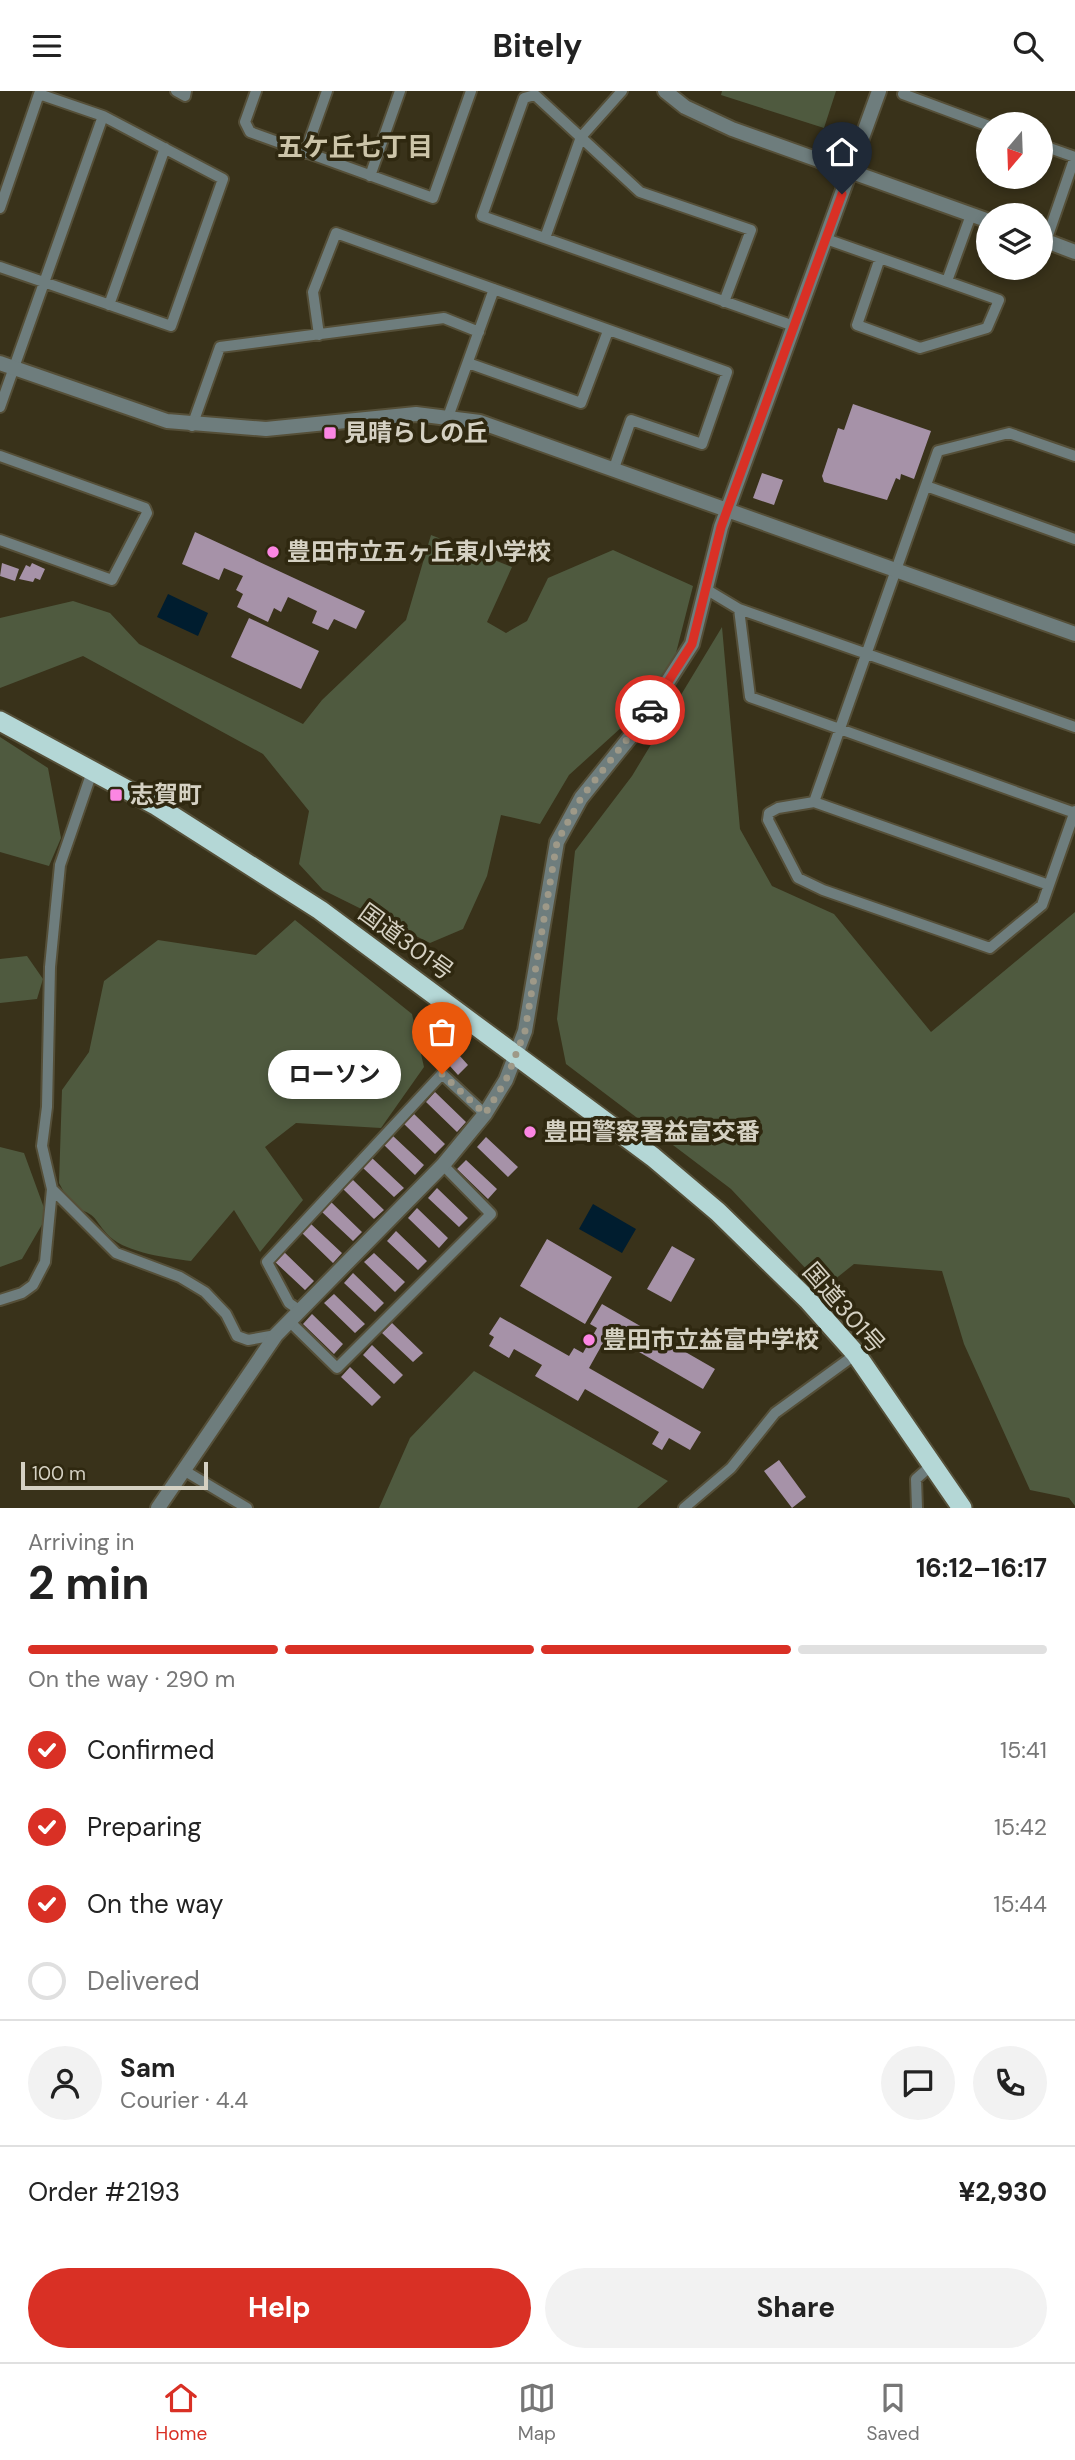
<!DOCTYPE html>
<html lang="en">
<head>
<meta charset="utf-8">
<style>
	body { margin:0; font-family:"DM Sans","Noto Sans JP",sans-serif; background:#f2f2f2; color:#222; height:100vh; display:flex; flex-direction:column; font-size:26px; white-space:nowrap }
	* { box-sizing:border-box; margin:0 }
	p { font-size:23px; color:#767676 }
	.icon { flex:none; width:38px; height:38px; fill:none; stroke:currentColor; stroke-width:2; stroke-linecap:round; stroke-linejoin:round }
	.map { position:relative; height:1417px; overflow:hidden }
	.sheet { display:flex; flex-direction:column; background:#fff; flex:1 }
	.sheet>* { flex:none }
	.needle { width:46px; rotate:199deg }
	.controls { position:absolute; left:976px; top:21px; display:grid; gap:14px }
	.controls a { display:grid; place-items:center; width:77px; height:77px; border-radius:50%; background:#fff; box-shadow:0 4px 10px #0003; font-size:35px }
	.scale { position:absolute; left:21px; bottom:18px; width:187px; box-sizing:border-box; padding-left:7px; border:4px solid #d5d1c3; border-top:0; font-size:19px; line-height:24px; white-space:nowrap; color:#d5d1c3; -webkit-text-stroke:5px #2f2810; paint-order:stroke }
	.pin { position:absolute; display:grid; place-items:center; width:60px; height:60px; color:#fff; margin:-72px -30px; border-radius:50% 50% 50% 0; rotate:-45deg; box-shadow:0 0 7px #0007 }
	.pin .icon { rotate:45deg }
	.courier { position:absolute; display:grid; place-items:center; width:70px; height:70px; margin:-35px; border:5px solid #d93025; border-radius:50%; background:#fff; color:#222; box-shadow:0 2px 9px #0007 }
	.bubble { position:absolute; height:49px; border-radius:24px; background:#fff; box-shadow:0 4px 10px #0003; font-size:23px; font-weight:700; line-height:49px; text-align:center }
	.head em { font-style:normal; font-weight:700 }
	.head div { display:flex; flex-direction:column-reverse }
	.head { display:flex; align-items:center; justify-content:space-between; height:119px; padding:0 28px }
	h1 { font-size:46px; font-weight:700; line-height:52px }
	.bar { display:grid; grid-template-columns:repeat(4,1fr); gap:10px 7px; align-content:center; height:84px; padding:0 28px }
	.bar i { height:9px; border-radius:5px; background:#e0e0e0 }
	.bar .current { background:#d93025 }
	.bar p { grid-column:span 4 }
	.line { display:flex; align-items:center; gap:18px; padding:0 28px; border-top:2px solid #e0e0e0 }
	.line div { flex:1 }
	.round { display:grid; place-items:center; flex:none; width:74px; height:74px; border-radius:37px; background:#f2f2f2 }
	ol { padding:0 28px; list-style:none }
	li { display:flex; align-items:center; gap:21px; height:77px }
	li p { margin-inline-start:auto }
	li .icon { padding:7px; border-radius:50%; background:#d93025; color:#fff; stroke-width:4 }
	li:last-child { color:#767676 }
	li i { width:38px; height:38px; border:4px solid #e0e0e0; border-radius:50% }
	.primary-button { display:flex; gap:14px; margin-top:auto; padding:14px 28px }
	.primary-button a { flex:1; height:80px; border-radius:42px; background:#d93025; color:#fff; font-size:28px; font-weight:700; line-height:80px; text-align:center }
	.primary-button a+a { background:#f2f2f2; color:#222 }
	header { display:flex; justify-content:space-between; align-items:center; height:91px; padding:0 28px; background:#fff; font-size:32px; font-weight:700 }
	.tab-bar { display:flex; justify-content:space-around; align-items:center; height:98px; border-top:2px solid #e0e0e0; background:#fff; font-size:19px; color:#767676 }
	.tab-bar a { display:grid; justify-items:center; gap:4px }
	.tab-bar .current { color:#d93025 }
	.map>svg:first-child { display:block }
	.green { fill:#4f5a3f }
	.water { fill:#001d2f }
	.building { fill:#a692a8 }
	.lines { fill:none; stroke-linecap:round; stroke-linejoin:round }
	.minor-casing { stroke:#554f38; stroke-width:14 }
	.tertiary-casing { stroke:#554f38; stroke-width:18 }
	.trunk-casing { stroke:#554f38; stroke-width:23 }
	.minor { stroke:#6e7d7d; stroke-width:10 }
	.tertiary { stroke:#6e7d7d; stroke-width:14 }
	.trunk { stroke:#b4d7d6; stroke-width:19 }
	.done { stroke:#9e9988; stroke-width:7; stroke-dasharray:0 12.6 }
	.route { stroke:#d93025; stroke-width:9 }
	.poi-dot { fill:#fc86e3; stroke:#2f2810; stroke-width:2.5 }
	.labels { text-anchor:middle; stroke-width:7; stroke-linejoin:round; paint-order:stroke }
	.poi-label { font-size:24px; font-weight:bold; fill:#d5d1c3; stroke:#2f2810; text-anchor:start }
	.street-label { font-size:24px; fill:#d5d1c3; stroke:#2f2810 }
	.neighbourhood-label { font-size:26px; font-weight:bold; fill:#cdc5a9; stroke:#2f2810 }
</style>
</head>
<body>
<header><svg class="icon" aria-label="menu" viewBox="0 0 24 24"><path d="M4 6h16M4 12h16M4 18h16"/></svg>Bitely<svg class="icon" aria-label="search" viewBox="0 0 24 24"><circle cx="10" cy="10" r="6"/><path d="M15 15l6 6"/></svg></header>
<div class="map">
<svg width="1075" height="1417" viewBox="0 0 1075 1417">
	<rect width="100%" height="100%" fill="#39321a"/>
	<!-- green -->
	<path class="green" d="M722,0H836L824,37L721,4Z
		M431,444L512,476L487,531L506,542L527,530L548,487L613,459L693,495L675,566L634,625L569,684L540,733L501,724L487,785L463,838L430,852L323,799L299,773L309,720L263,663L83,565L0,597V527L73,510L110,522L139,553L303,633L322,609L406,529Z
		M722,536L740,738L772,795L834,823L931,941L1075,821V1415L1069,1407L1030,1399L964,1253L942,1180L854,1173L824,1197L731,1098L566,973L557,928L575,760L632,685Z
		M0,646L48,677L61,747L49,775L0,761Z
		M295,829L412,923L424,976L381,1037L296,1032L265,1056L303,1109L260,1161L234,1119L191,1170C168,1167 128,1162 110,1146C92,1128 100,1124 72,1116L59,1092L62,999L89,961L104,890L158,849L256,864Z
		M27,865L43,888L37,908L0,912V868Z
		M0,1056L24,1062L47,1125L22,1168L0,1176Z
		M474,1280L668,1390L637,1417H379L410,1347Z"/>
	<!-- water -->
	<path class="water" d="M168,503L208,522L198,545L157,526Z
		M593,1113L636,1138L622,1162L579,1138Z"/>
	<!-- building -->
	<path class="building" d="M853,313L931,340L914,388L901,383L900,389L896,387L887,409L824,391L822,385L838,337L844,339Z
		M762,382L783,389L774,414L753,407Z
		M195,441L365,520L356,538L334,528L328,539L312,532L317,520L288,506L281,521L274,517L268,531L237,516L243,503L236,499L243,485L224,477L219,489L182,473Z
		M2,472L19,478L15,490L0,485Z
		M32,472L45,478L40,489L35,487L33,491L19,488L26,474L30,476Z
		M249,527L319,560L301,598L231,566Z
		M441,944L468,974L458,984L431,954Z
		M435,1001L466,1031L457,1041L426,1011Z
		M414,1023L445,1053L435,1063L404,1033Z
		M393,1045L424,1074L415,1084L384,1054Z
		M486,1046L518,1076L508,1086L477,1056Z
		M372,1067L404,1097L394,1106L363,1077Z
		M466,1069L497,1098L488,1108L457,1078Z
		M353,1089L384,1119L374,1128L343,1098Z
		M437,1097L468,1127L459,1136L428,1107Z
		M331,1111L362,1141L353,1150L322,1121Z
		M417,1117L448,1147L439,1157L408,1127Z
		M311,1133L342,1162L333,1172L302,1142Z
		M396,1140L427,1170L418,1179L387,1150Z
		M547,1148L612,1186L585,1233L520,1195Z
		M672,1155L695,1168L671,1211L647,1198Z
		M283,1160L314,1190L305,1199L274,1170Z
		M374,1162L405,1191L395,1201L364,1171Z
		M353,1182L384,1212L375,1221L344,1192Z
		M334,1203L365,1233L355,1242L324,1212Z
		M602,1213L715,1278L703,1298L608,1243L589,1277L701,1341L690,1359L669,1347L662,1359L652,1353L659,1341L585,1298L578,1310L535,1285L542,1274L514,1258L509,1267L489,1255L494,1246L489,1243L500,1226L569,1265L574,1257L583,1262L597,1237L590,1233Z
		M312,1223L343,1253L334,1263L303,1233Z
		M392,1232L423,1262L413,1271L382,1242Z
		M372,1254L403,1284L394,1293L363,1264Z
		M350,1276L381,1306L372,1315L341,1286Z
		M779,1369L806,1406L792,1417L764,1380Z"/>
	<g class="lines">
		<defs>
			<path id="minor" d="M176,0L185,5L186,0
				M256,0L245,31L250,41L433,107L471,0
				M905,0L903,3L989,35
				M1041,54L1075,66L1046,150
				M305,62L327,0
				M370,85L400,0
				M0,117L39,3L103,25L223,88L171,235L0,176
				M545,147L581,46L622,0
				M826,148L999,209L987,237L920,257L857,234L880,167
				M947,190L971,124
				M724,211L751,139L640,101L535,4L524,7L482,125L794,235
				M109,214L165,57
				M319,244L313,201L336,142L727,281L702,353L631,329L614,377
				M468,272L581,312L608,240
				M0,316L103,25
				M448,326L494,198
				M192,335L220,256L444,227L479,241
				M0,365L145,417L147,422L112,489L0,449
				M1075,365L1009,342L938,360L814,711L778,717L769,722L768,729L798,787L823,799L990,857L1042,814L1075,720
				M926,395L1075,448
				M704,497L739,518L1075,636
				M739,518L750,606L1075,722
				M814,711L1049,794
				M52,1098L116,1162L180,1186L205,1201L226,1223L237,1245L248,1249L276,1244
				M0,1209L22,1202L33,1194L45,1171L52,1098L42,1055L47,1016L50,876L60,774L93,678
				M299,1219L289,1212L267,1171L442,983L485,1023
				M289,1230L337,1277L491,1123L443,1074
				M185,1380L247,1417
				M684,1417L731,1377L775,1322L856,1263
				M917,1417L916,1388L933,1373"/>
			<path id="tertiary" d="M665,0L685,16L732,38L989,130
				M1041,148L1075,161
				M0,272L167,330L266,338L416,323L480,331L1075,543
				M158,1417L276,1244L443,1074L485,1023L506,989L525,940L557,751L581,707L639,635L692,553L721,436L879,0"/>
			<path id="trunk" d="M0,630L157,715L320,819L653,1066L718,1121L808,1209L856,1263L962,1417"/>
		</defs>
		<!-- minor casing -->
		<use href="#minor" class="minor-casing"/>
		<!-- tertiary casing -->
		<use href="#tertiary" class="tertiary-casing"/>
		<!-- trunk casing -->
		<use href="#trunk" class="trunk-casing"/>
		<!-- minor -->
		<use href="#minor" class="minor"/>
		<!-- tertiary -->
		<use href="#tertiary" class="tertiary"/>
		<!-- trunk -->
		<use href="#trunk" class="trunk"/>
	</g>
	<g class="lines">
		<!-- done -->
		<path class="done" d="M442,983L485,1023L506,989L525,940L557,751L581,707L650,619"/>
		<!-- route -->
		<path class="route" d="M650,619L692,553L721,436L842,103"/>
	</g>
	<!-- markers -->
	<g class="poi-dot">
		<rect x="323" y="335" width="14" height="14" rx="3.5"/>
		<circle cx="273" cy="461" r="7"/>
		<rect x="109" y="697" width="14" height="14" rx="3.5"/>
		<circle cx="530" cy="1041" r="7"/>
		<circle cx="589" cy="1249" r="7"/>
	</g>
	<g class="labels">
		<!-- poi labels -->
		<g class="poi-label">
			<text x="344" y="350">見晴らしの丘</text>
			<text x="287" y="469">豊田市立五ヶ丘東小学校</text>
			<text x="130" y="712">志賀町</text>
			<text x="544" y="1049">豊田警察署益富交番</text>
			<text x="603" y="1257">豊田市立益富中学校</text>
		</g>
		<!-- street labels -->
		<g class="street-label">
			<text transform="translate(406 851) rotate(36)" y="8">国道301号</text>
			<text transform="translate(844 1217) rotate(49)" y="8">国道301号</text>
		</g>
		<!-- neighbourhood labels -->
		<g class="neighbourhood-label">
			<text x="355" y="65">五ケ丘七丁目</text>
		</g>
	</g>
</svg>
<div class="controls">
<a><svg class="needle" viewBox="-14 -14 28 28"><path d="M0-13l5 13h-10z" fill="#e53935"/><path d="M0 13l5-13h-10z" fill="#767676"/></svg></a>
<a><svg class="icon" aria-label="layers" viewBox="0 0 24 24"><path d="M12 4l9 5-9 5-9-5zM3 14l9 5 9-5"/></svg></a>
</div>
<div class="scale">100 m</div>
<div class="pin" style="left:442px;top:983px;background:#ea580c"><svg class="icon" aria-label="bag" viewBox="0 0 24 24"><path d="M5 8h14l-1 12H6zM9 8a3 3 0 0 1 6 0"/></svg></div>
<div class="pin" style="left:842px;top:103px;background:#1f2937"><svg class="icon" aria-label="home" viewBox="0 0 24 24"><path d="M3 11l9-7 9 7M6 9v11h12V9"/></svg></div>
<div class="courier" style="left:650px;top:619px"><svg class="icon" aria-label="car" viewBox="0 0 24 24"><path d="M5 17H2v-5l4-1 3-4h7l3 4 3 1v5h-3M9 17h6M6 11h13"/><circle cx="7" cy="17" r="2"/><circle cx="17" cy="17" r="2"/></svg></div>
<div class="bubble" style="left:268px;top:959px;width:133px">ローソン</div>
</div>
<section class="sheet">
<div class="head"><div><h1>2 min</h1><p>Arriving in</p></div><em>16:12–16:17</em></div>
<div class="bar"><i class="current"></i><i class="current"></i><i class="current"></i><i></i><p>On the way · 290 m</p></div>
<ol>
<li><svg class="icon" aria-label="check" viewBox="0 0 24 24"><path d="M5 12l5 5 9-10"/></svg>Confirmed<p>15:41</p></li>
<li><svg class="icon" aria-label="check" viewBox="0 0 24 24"><path d="M5 12l5 5 9-10"/></svg>Preparing<p>15:42</p></li>
<li><svg class="icon" aria-label="check" viewBox="0 0 24 24"><path d="M5 12l5 5 9-10"/></svg>On the way<p>15:44</p></li>
<li><i></i>Delivered</li>
</ol>
<div class="line" style="height:126px"><a class="round"><svg class="icon" aria-label="person" viewBox="0 0 24 24"><circle cx="12" cy="8" r="4"/><path d="M4 21q1-7 8-7t8 7"/></svg></a><div><b>Sam</b><p>Courier · 4.4</p></div><a class="round"><svg class="icon" aria-label="chat" viewBox="0 0 24 24"><path d="M4 5h16v11H9l-5 4z"/></svg></a><a class="round"><svg class="icon" aria-label="phone" viewBox="0 0 24 24"><path d="M5 4h4l2 5-3 2q2 4 5 5l2-3 5 2v4C11 20 4 13 5 4z"/></svg></a></div>
<div class="line" style="height:91px"><div>Order #2193</div><b>¥2,930</b></div>
<div class="primary-button"><a>Help</a><a>Share</a></div>
</section>
<nav class="tab-bar">
<a class="current"><svg class="icon" aria-label="home" viewBox="0 0 24 24"><path d="M3 11l9-7 9 7M6 9v11h12V9"/></svg>Home</a>
<a><svg class="icon" aria-label="map" viewBox="0 0 24 24"><path d="M3 6l6-2 6 2 6-2v14l-6 2-6-2-6 2zM9 4v14M15 6v14"/></svg>Map</a>
<a><svg class="icon" aria-label="saved" viewBox="0 0 24 24"><path d="M7 4h10v16l-5-4-5 4z"/></svg>Saved</a>
</nav>
</body>
</html>
